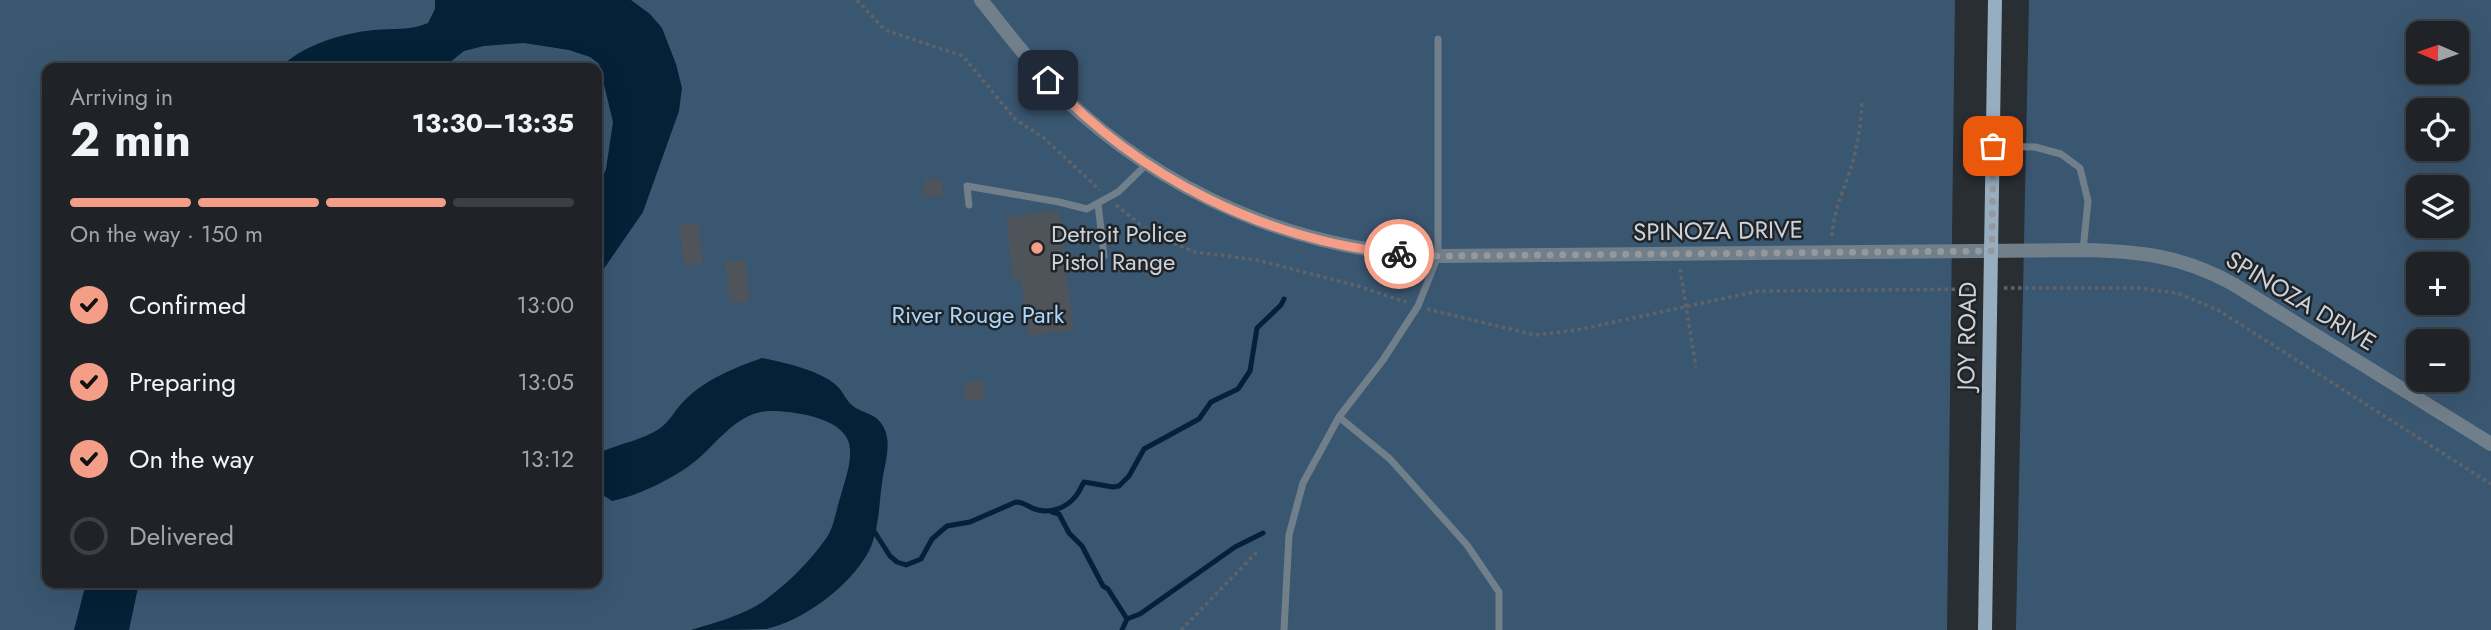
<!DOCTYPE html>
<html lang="en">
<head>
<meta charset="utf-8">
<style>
	body { margin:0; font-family:Jost,sans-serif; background:#2c2f32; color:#f1f3f6; height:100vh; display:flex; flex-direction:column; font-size:26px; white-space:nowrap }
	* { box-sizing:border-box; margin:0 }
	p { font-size:23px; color:#a1a4a7 }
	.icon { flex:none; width:38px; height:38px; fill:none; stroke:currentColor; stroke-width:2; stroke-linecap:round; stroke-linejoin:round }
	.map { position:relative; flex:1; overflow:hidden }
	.drawer { position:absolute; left:42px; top:63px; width:560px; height:525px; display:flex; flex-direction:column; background:#1f2226; border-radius:14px; box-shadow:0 7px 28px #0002,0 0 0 2px #3c3f43 }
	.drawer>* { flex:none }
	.needle { width:46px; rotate:272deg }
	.controls { position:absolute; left:2406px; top:21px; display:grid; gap:14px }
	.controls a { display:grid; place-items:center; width:63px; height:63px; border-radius:14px; background:#1f2226; box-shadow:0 7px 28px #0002,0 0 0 2px #3c3f43; font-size:35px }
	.pin { position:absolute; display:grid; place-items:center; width:60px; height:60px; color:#fff; margin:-30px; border-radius:14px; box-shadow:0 4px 10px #0006 }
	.courier { position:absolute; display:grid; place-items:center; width:70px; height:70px; margin:-35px; border:5px solid #f49e88; border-radius:50%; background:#fff; color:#222; box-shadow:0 2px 9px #0007 }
	.headline em { font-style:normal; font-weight:700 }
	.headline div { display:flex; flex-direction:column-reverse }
	.headline { display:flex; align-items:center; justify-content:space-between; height:119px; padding:0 28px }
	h1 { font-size:46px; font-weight:700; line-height:52px }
	.bar { display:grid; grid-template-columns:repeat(4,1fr); gap:10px 7px; align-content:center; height:84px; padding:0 28px }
	.bar i { height:9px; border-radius:5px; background:#3c3f43 }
	.bar .selected { background:#f49e88 }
	.bar p { grid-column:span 4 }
	ol { padding:0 28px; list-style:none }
	li { display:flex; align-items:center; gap:21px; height:77px }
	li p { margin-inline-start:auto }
	li .icon { padding:7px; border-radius:50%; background:#f49e88; color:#111; stroke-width:4 }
	li:last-child { color:#a1a4a7 }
	li i { width:38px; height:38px; border:4px solid #3c3f43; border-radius:50% }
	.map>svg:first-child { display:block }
	.green { fill:#3a5771; fill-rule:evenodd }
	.water { fill:#032137 }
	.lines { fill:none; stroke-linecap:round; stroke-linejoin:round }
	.stream { stroke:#032137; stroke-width:5 }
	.building { fill:#4e5459 }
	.path { stroke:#5f6368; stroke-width:3.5; stroke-dasharray:3.5 3.5; stroke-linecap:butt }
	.service { stroke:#717f8b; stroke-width:7 }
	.tertiary { stroke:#717f8b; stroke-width:14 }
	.secondary { stroke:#97adc0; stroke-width:14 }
	.done { stroke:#95999d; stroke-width:7; stroke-dasharray:0 12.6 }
	.route { stroke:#f49e88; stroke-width:9 }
	.poi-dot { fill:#f49e88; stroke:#1f2429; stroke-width:2.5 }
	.labels { text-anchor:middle; stroke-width:5; stroke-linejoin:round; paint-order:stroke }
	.street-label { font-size:24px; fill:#cfd2d6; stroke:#1f2429 }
	.poi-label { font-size:24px; fill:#cfd2d6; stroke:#1f2429; text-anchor:start }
	.park-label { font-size:24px; fill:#acd6fb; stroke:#1f2429 }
</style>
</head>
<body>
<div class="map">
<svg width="2491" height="630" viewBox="0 0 2491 630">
	<rect width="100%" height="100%" fill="#292e33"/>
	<!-- green -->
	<path class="green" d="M0,0H1955L1947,630H0ZM47,68H597V583H47Z
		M2029,0H2491V630H2016ZM2418,33H2457V72H2418ZM2418,110H2457V149H2418ZM2418,187H2457V226H2418ZM2418,264H2457V303H2418ZM2418,341H2457V380H2418Z"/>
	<!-- water -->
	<path class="water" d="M435,0H631L650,14L662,28L676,64L682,88L679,111L643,212L603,270L597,273V192L606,169L613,122L599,64L590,57L569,50L524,43L484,46L464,51L449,63L431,68H280C302,45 343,33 374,30C393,28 410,31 428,23L435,9Z
		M762,358C783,362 821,371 836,385C843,391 846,401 853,406C863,414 875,412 883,426C893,443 884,465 882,483C879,504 879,531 869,551C850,586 805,620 766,629C747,630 712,630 691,630C716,622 749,614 769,597C789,582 810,561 825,540C834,529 836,509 841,495C845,480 853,460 849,443C842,417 792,411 770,411C737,411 716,445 693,463C674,478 635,497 612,501L597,491V451H603C620,444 644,439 659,429C671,421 675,409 685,400C706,379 734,368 762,358Z
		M86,583H139L129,630H74Z"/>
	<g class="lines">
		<!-- stream -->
		<path class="stream" d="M1052,512L1059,514L1069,533L1082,546L1103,586L1108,589L1127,619
			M872,528L890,556L897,562L906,565L921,559L932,539L947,526L970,522L1016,502C1025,502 1029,508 1038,510C1051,513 1066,508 1075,497C1079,493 1081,487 1084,482L1113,487L1119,486L1129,476L1144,449L1199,419L1211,402L1238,389L1250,371L1257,328L1281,305L1284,299
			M1122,630L1127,619L1140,614L1235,547L1263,533"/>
	</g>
	<!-- building -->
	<path class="building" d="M925,178L943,180L941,197L923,196Z
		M1059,210L1074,330L1028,336L1021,280L1013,281L1006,217Z
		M699,223L703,264L684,266L679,225Z
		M745,260L750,301L730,303L725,262Z
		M983,381L984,400L965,401L964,382Z"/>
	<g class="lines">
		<!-- path -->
		<path class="path" d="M857,0L885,30L963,56L1015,119L1044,138L1100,190
			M1116,205L1153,235L1195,252L1257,260L1358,286L1406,302
			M1832,236C1833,211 1844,191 1851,167C1858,146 1861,122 1862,101
			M1680,269L1696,367
			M2004,288H2138L2177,293L2218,310L2491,484
			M1427,309L1535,335L1577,330L1759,291L1975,289
			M1181,630L1257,552"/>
		<!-- service -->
		<path class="service" d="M1993,146L2035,147L2061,154L2080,168L2088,201L2083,250
			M1098,204L1104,256
			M969,205L967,186L1059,202L1087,209L1118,192L1147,164
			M1339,417L1390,459L1467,545L1499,592V630
			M1284,630L1289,535L1303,483L1339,417L1383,360L1418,306L1438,256V39"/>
		<!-- tertiary -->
		<path class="tertiary" d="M981,0C1007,32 1031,65 1060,94C1163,193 1295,251 1438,256L2083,250C2139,251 2183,256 2233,284L2491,444"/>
		<!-- secondary -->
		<path class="secondary" d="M1985,630L1995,0"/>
	</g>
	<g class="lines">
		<!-- done -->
		<path class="done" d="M1399,254L1438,256L1992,251L1993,146"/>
		<!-- route -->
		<path class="route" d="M1048,80C1141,179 1265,240 1399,254"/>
	</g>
	<!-- markers -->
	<circle class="poi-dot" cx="1037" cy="248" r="7"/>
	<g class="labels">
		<!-- street labels -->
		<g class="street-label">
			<text transform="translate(1718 231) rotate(-1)" y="8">SPINOZA DRIVE</text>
			<text transform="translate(2301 301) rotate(31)" y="8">SPINOZA DRIVE</text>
			<text transform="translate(1967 336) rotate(-89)" y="8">JOY ROAD</text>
		</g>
		<!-- poi labels -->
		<g class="poi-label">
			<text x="1051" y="242">Detroit Police<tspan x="1051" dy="28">Pistol Range</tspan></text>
		</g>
		<!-- park labels -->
		<g class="park-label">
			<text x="978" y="323">River Rouge Park</text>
		</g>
	</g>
</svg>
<div class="controls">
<a><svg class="needle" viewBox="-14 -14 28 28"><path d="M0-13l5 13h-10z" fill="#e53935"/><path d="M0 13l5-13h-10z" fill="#a1a4a7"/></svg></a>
<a><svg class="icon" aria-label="locate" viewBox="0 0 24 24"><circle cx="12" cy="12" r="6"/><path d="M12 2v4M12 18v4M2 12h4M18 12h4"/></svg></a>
<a><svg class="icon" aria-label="layers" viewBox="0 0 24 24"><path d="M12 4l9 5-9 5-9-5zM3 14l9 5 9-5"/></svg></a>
<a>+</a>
<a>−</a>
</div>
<div class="pin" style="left:1993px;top:146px;background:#ea580c"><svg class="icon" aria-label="bag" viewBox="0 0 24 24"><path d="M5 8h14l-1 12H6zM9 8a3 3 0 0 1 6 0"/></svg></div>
<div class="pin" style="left:1048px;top:80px;background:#1f2937"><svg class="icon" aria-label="home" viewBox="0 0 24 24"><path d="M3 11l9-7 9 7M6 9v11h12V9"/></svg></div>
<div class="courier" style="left:1399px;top:254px"><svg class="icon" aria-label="bike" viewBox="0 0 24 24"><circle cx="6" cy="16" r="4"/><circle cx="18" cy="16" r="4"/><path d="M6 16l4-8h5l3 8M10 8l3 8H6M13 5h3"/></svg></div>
<section class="drawer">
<div class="headline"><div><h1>2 min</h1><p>Arriving in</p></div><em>13:30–13:35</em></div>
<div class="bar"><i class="selected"></i><i class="selected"></i><i class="selected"></i><i></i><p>On the way · 150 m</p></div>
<ol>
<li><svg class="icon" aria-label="check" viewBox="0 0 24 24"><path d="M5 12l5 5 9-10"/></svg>Confirmed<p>13:00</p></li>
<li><svg class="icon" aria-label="check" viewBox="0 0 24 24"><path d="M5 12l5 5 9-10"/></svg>Preparing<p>13:05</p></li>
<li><svg class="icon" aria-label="check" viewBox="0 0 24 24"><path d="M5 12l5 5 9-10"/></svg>On the way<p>13:12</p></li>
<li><i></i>Delivered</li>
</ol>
</section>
</div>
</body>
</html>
